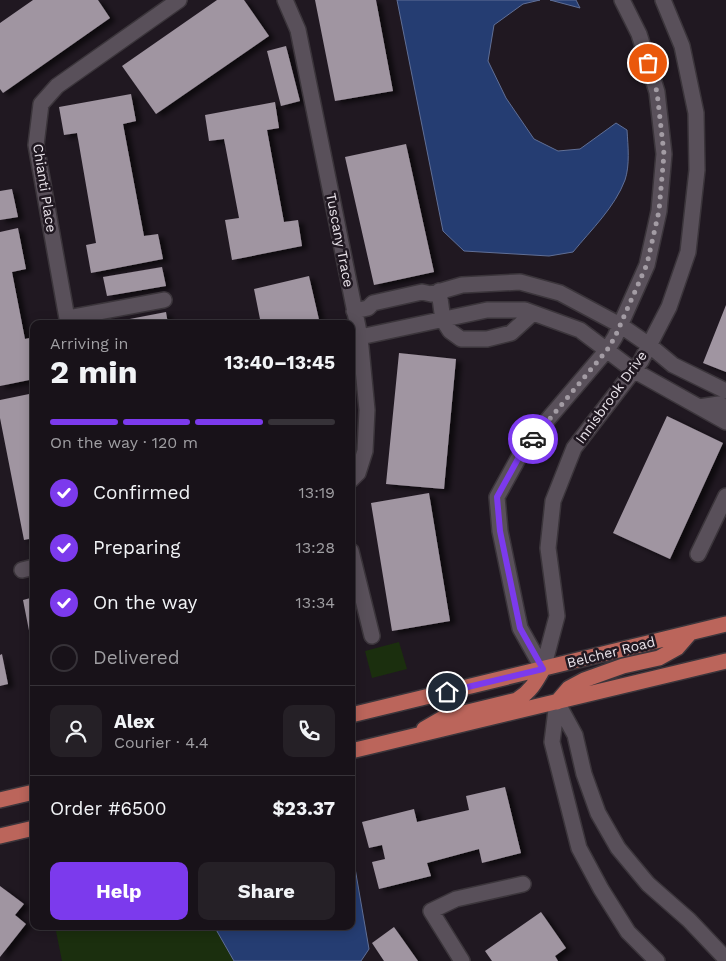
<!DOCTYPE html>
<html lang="en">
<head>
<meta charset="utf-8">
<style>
	body { margin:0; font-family:"Work Sans",sans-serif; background:#252026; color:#f1f3f6; height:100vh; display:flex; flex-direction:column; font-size:19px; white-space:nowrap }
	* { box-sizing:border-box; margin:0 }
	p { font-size:16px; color:#9f9ea2 }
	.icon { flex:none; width:28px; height:28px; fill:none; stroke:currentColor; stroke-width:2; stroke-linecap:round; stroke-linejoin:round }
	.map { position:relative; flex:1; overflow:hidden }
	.side { position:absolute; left:30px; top:320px; width:325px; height:610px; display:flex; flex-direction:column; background:#181219; border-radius:10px; box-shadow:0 2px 12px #0003,0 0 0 1px #363238 }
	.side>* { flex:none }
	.pin { position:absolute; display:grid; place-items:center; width:42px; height:42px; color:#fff; margin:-21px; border:2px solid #fff; border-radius:50%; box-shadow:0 1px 5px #0007 }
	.courier { position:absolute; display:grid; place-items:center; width:50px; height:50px; margin:-25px; border:4px solid #7c3aed; border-radius:50%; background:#fff; color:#222; box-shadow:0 1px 6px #0007 }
	.head em { font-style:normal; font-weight:700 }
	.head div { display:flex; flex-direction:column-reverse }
	.head { display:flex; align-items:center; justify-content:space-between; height:85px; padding:0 20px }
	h1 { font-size:32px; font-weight:700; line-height:38px }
	.bar { display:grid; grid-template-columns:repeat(4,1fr); gap:8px 5px; align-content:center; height:60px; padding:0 20px }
	.bar i { height:6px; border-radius:4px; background:#363238 }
	.bar .current { background:#7c3aed }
	.bar p { grid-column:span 4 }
	.line { display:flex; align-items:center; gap:12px; padding:0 20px; border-top:1px solid #363238 }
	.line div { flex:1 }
	.round { display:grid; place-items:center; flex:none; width:52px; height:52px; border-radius:10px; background:#252026 }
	ol { padding:0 20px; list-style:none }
	li { display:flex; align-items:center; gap:15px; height:55px }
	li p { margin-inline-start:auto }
	li .icon { padding:5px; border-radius:50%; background:#7c3aed; color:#fff; stroke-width:4 }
	li:last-child { color:#9f9ea2 }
	li i { width:28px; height:28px; border:2px solid #363238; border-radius:50% }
	.button { display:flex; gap:10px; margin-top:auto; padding:10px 20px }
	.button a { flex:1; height:58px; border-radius:10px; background:#7c3aed; color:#fff; font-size:20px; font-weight:700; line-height:58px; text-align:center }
	.button a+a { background:#252026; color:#f1f3f6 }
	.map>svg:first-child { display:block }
	.green { fill:#1b2f0e }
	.water { fill:#253d72; stroke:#606f96 }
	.building { fill:#a095a1; filter:url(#shadow) }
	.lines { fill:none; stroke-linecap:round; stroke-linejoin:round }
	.minor-casing { stroke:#3b353b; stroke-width:18 }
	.major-casing { stroke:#3b353b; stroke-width:18 }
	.minor { stroke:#59505a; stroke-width:15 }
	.major { stroke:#bb655b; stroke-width:15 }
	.done { stroke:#a39ca4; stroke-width:5; stroke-dasharray:0 9 }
	.route { stroke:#7c3aed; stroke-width:6 }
	.labels { text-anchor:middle; stroke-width:5; stroke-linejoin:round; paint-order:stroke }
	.street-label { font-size:14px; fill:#e9e3ea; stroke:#201821 }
</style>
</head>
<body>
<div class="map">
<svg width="726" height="961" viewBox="0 0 726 961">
	<defs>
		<filter id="shadow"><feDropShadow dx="5.5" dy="3" stdDeviation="2.5" flood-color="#0009"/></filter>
	</defs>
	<rect width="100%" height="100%" fill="#201821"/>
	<!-- green -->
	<path class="green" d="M399,642L407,669L372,678L365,651Z
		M55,926H214L234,961H62Z"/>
	<!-- water -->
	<path class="water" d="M397,0H540L523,4L494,25L488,61L506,98L534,139L558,151L580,149L616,123L627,130C628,146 630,165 625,180C615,207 591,230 573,252L549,256L464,251L443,231Z
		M550,0H576L580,8Z
		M351,845L369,949L361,961H234L214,926H351Z"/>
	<!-- building -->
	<path class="building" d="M33,0H98L110,18L3,93L0,89V23Z
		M217,0H244L269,36L156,114L122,66Z
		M315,0H376L393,91L335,101Z
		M286,46L300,101L281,106L267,51Z
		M131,94L136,121L123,124L144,236L158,234L163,259L91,273L86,245L96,243L77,133L64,135L59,107Z
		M275,102L279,128L267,130L284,222L298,220L302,246L232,260L225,220L239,218L224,139L209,141L205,115Z
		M406,144L434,272L374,285L345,157Z
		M12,189L18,217L0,220V191Z
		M18,228L26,269L12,272L25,339L34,337V379L0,386V232Z
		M162,267L166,286L107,296L103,277Z
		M309,276L320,324H261L254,289Z
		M726,305V372L703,363Z
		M166,312L168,324H109V323Z
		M399,353L456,359L444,489L386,484Z
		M34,393V538L24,540L0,418V400Z
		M667,416L723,443L670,559L613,533Z
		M429,493L450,621L392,631L371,503Z
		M34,597V651H33L23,600Z
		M2,654L8,684L0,686V655Z
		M505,787L521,853L482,863L479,849L427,863L431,876L379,889L372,862L385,859L382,845L369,848L362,822L414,809L417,822L469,810L466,796Z
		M0,886L24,904L15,915L26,924L0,957Z
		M541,912L566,948L555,956L558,961H492L485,951Z
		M394,927L418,961H384L372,943Z"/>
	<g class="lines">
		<defs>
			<path id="minor" d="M285,0L298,30L360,337L367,410L365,451L358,473L351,480
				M439,291L443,320L450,331L461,339H487L511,333L533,313
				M354,311L368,308L373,303L422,292L431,294L462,285L520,282L560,293L620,325L649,345L673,365L726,391
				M67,318L164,300
				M68,324L36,145L41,104L57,86L179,0
				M360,337L487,310H525L580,330L633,370L726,422
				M699,407L719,404L726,408
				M351,551L372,636
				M698,554L726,496
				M22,570L34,567
				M543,669L520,628L500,531L497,497L519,457L549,418L607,350L615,337L647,265L659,211L664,154L657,92L639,34L622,0
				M543,669L557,616L548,548L553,501L574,448L641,361L669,307L688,252L697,170L696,113L682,46L663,0
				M557,702L575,735L584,774L598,813L618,848L648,884L689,920L726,959
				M557,702L552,742L579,848L601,889L628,932L657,961
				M462,961L431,911L456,899L523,884"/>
			<path id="major" d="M557,702L569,688L584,680L623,666L659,658L677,648L690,633
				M351,715L726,624
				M424,729L443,718L517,700C530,692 536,682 543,669
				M351,751L726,661
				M0,800L34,792
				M0,836L34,828"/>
		</defs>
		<!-- minor casing -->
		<use href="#minor" class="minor-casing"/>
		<!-- major casing -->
		<use href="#major" class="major-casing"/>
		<!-- minor -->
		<use href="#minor" class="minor"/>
		<!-- major -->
		<use href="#major" class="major"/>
	</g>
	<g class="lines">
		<!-- done -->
		<path class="done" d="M533,439L607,350L615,337L647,264L659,211L664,154L657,92L648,63"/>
		<!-- route -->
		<path class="route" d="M447,692L543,669L520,628L500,531L497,497L519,457L533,439"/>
	</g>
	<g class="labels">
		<!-- street labels -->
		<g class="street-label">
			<text transform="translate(45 188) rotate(81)" y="5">Chianti Place</text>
			<text transform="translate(340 240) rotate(79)" y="5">Tuscany Trace</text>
			<text transform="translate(611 397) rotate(-54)" y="5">Innisbrook Drive</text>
			<text transform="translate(611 652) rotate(-14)" y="5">Belcher Road</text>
		</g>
	</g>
</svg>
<div class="pin" style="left:648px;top:63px;background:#ea580c"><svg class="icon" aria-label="bag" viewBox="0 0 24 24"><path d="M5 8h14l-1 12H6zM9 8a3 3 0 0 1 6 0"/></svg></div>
<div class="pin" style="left:447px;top:692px;background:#1f2937"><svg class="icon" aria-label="home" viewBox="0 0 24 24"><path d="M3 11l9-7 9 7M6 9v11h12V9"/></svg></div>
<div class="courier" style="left:533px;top:439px"><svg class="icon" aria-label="car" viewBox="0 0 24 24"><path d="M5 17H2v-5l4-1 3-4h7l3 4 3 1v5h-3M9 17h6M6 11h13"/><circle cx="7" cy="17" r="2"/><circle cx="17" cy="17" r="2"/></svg></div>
<section class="side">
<div class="head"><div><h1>2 min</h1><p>Arriving in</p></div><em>13:40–13:45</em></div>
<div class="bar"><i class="current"></i><i class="current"></i><i class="current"></i><i></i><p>On the way · 120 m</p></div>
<ol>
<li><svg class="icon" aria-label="check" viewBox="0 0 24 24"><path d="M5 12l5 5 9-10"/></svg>Confirmed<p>13:19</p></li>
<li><svg class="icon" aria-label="check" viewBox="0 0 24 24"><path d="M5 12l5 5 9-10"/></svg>Preparing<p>13:28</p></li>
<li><svg class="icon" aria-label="check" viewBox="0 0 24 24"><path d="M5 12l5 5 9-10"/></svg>On the way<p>13:34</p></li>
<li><i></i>Delivered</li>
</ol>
<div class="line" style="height:90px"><a class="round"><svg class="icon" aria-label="person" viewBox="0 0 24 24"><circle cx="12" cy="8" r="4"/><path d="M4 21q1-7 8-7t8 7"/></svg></a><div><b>Alex</b><p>Courier · 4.4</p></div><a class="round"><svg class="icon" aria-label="phone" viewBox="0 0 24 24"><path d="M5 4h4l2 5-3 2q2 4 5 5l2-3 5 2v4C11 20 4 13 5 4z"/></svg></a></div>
<div class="line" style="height:65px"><div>Order #6500</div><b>$23.37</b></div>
<div class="button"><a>Help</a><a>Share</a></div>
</section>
</div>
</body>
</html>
